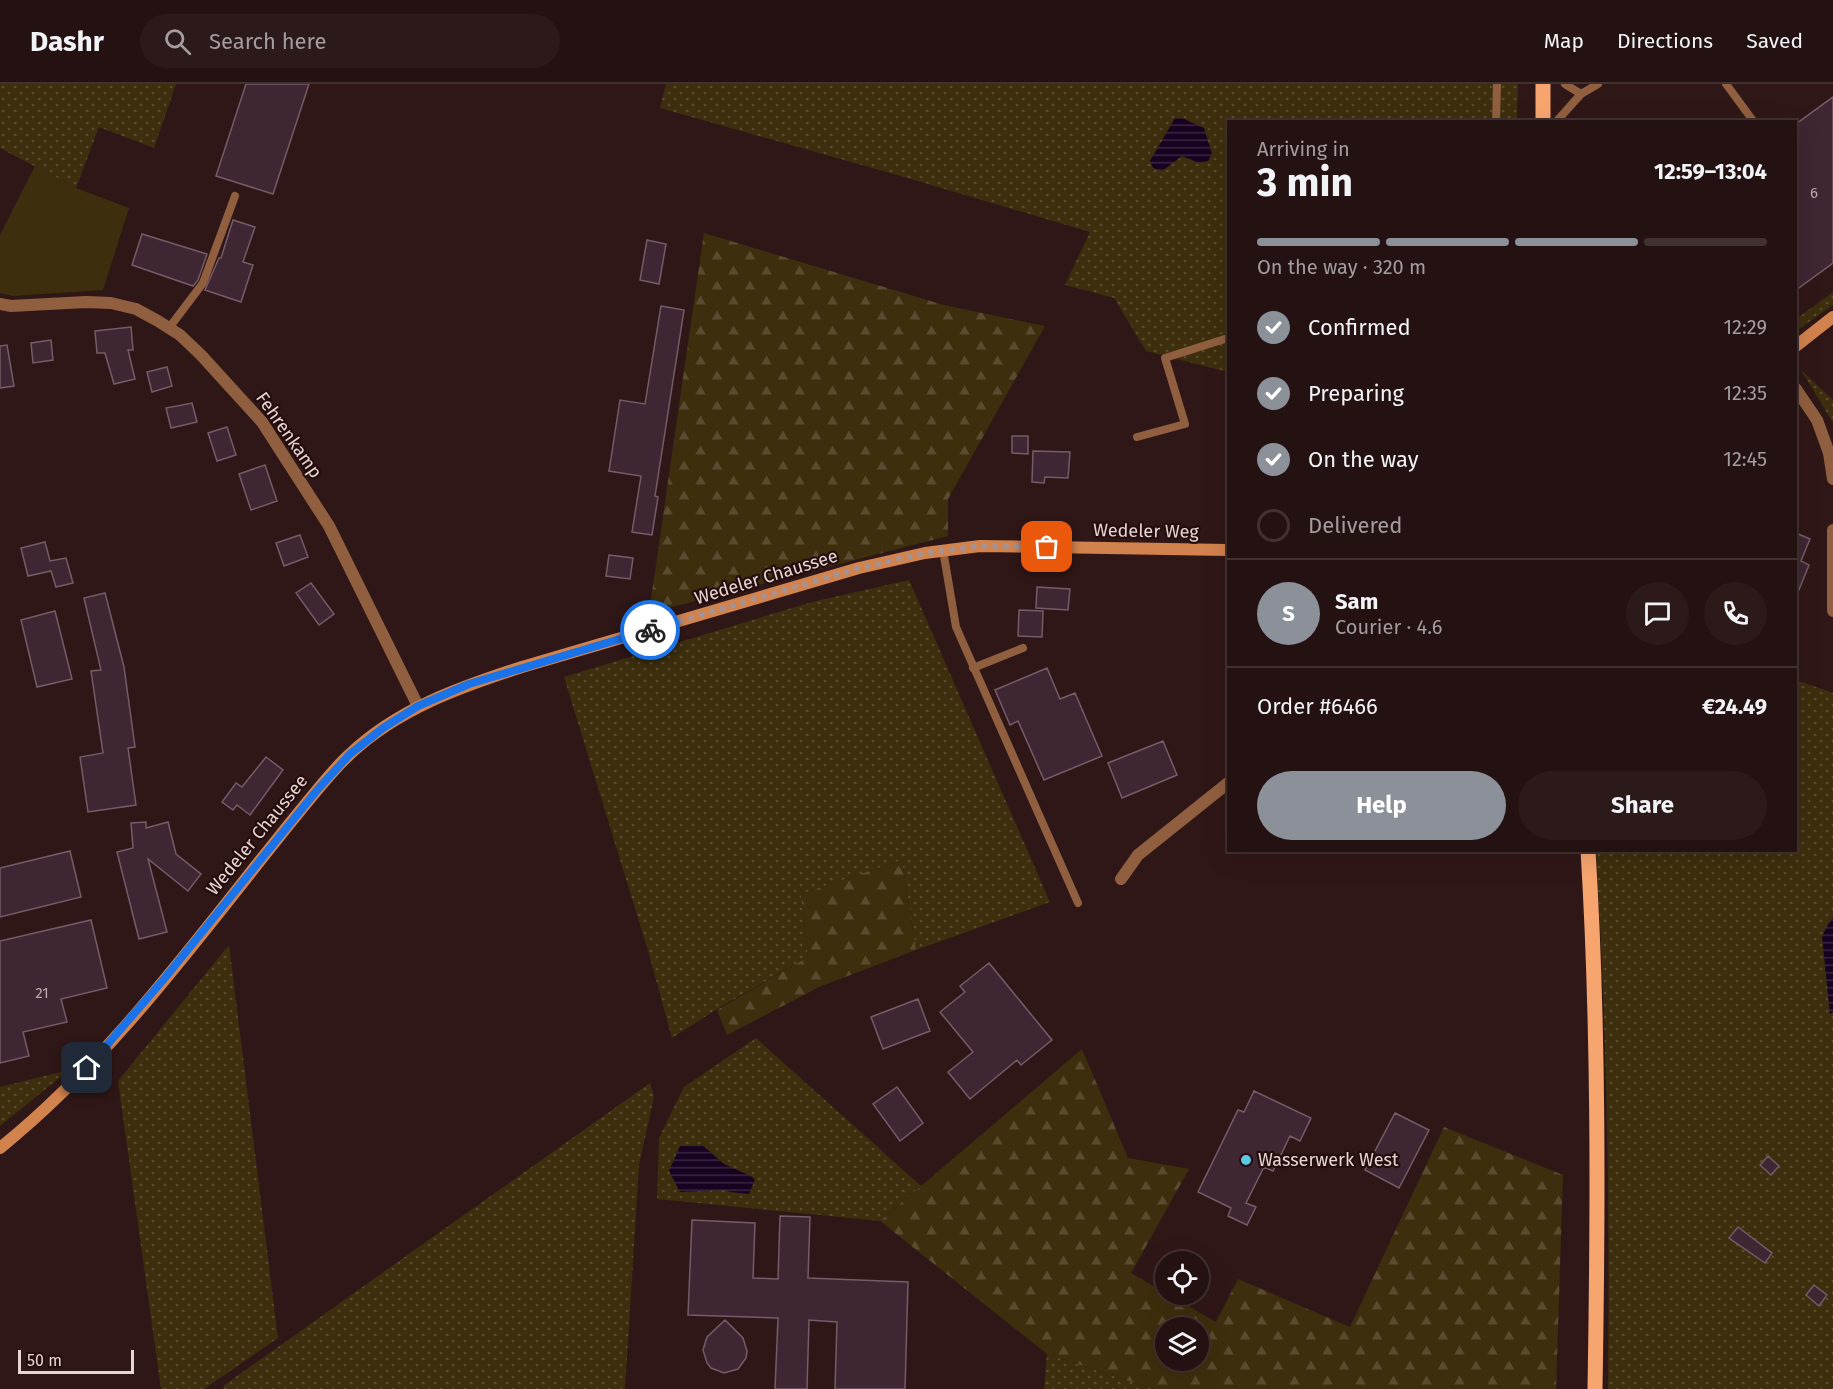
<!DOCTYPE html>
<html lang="en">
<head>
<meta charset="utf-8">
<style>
	body { margin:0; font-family:"Fira Sans",sans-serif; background:#2c1a1a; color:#f1f3f6; height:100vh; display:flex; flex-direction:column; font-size:22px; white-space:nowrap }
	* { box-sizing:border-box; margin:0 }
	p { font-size:20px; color:#a39d9f }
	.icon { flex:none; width:33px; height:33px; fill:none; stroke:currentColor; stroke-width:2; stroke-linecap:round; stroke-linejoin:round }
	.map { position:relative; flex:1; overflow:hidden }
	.panel { position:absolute; left:1227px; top:36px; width:570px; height:732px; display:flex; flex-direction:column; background:#241111; border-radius:0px; box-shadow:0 6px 24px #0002,0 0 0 2px #413131 }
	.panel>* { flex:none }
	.buttons { position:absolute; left:1155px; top:1167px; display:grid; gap:12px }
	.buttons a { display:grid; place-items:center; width:54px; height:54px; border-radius:50%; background:#241111; box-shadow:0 6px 24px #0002,0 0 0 2px #413131; font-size:30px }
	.scale { position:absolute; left:18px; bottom:15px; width:116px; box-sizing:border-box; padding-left:6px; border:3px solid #e7d5d4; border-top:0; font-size:16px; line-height:21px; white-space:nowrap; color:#e7d5d4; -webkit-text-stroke:4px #250d0e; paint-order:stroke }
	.pin { position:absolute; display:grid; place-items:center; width:51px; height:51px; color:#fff; margin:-26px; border-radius:12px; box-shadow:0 3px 9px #0006 }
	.courier { position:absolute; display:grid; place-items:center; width:60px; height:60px; margin:-30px; border:4px solid #1a73e8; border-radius:50%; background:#fff; color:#222; box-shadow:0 2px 8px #0007 }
	.headline em { font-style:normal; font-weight:700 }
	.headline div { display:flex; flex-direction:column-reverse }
	.headline { display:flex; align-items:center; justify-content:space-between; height:102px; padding:0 30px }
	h1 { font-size:39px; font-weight:700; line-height:45px }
	.bar { display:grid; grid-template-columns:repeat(4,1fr); gap:9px 6px; align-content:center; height:72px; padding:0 30px }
	.bar i { height:8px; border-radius:4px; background:#413131 }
	.bar .on { background:#8c9099 }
	.bar p { grid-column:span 4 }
	.line { display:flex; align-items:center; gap:15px; padding:0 30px; border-top:2px solid #413131 }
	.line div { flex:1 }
	.round { display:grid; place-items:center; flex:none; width:63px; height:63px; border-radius:32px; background:#2c1a1a }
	ol { padding:0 30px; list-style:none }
	li { display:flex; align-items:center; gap:18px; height:66px }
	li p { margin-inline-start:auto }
	li .icon { padding:6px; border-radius:50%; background:#8c9099; color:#fff; stroke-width:4 }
	li:last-child { color:#a39d9f }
	li i { width:33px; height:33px; border:3px solid #413131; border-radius:50% }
	.primary-button { display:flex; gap:12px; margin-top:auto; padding:12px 30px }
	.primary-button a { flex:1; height:69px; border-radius:36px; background:#8c9099; color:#fff; font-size:24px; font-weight:700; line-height:69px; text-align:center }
	.primary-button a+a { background:#2c1a1a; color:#f1f3f6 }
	header { display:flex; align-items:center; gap:36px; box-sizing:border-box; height:84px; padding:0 30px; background:#241111; border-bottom:2px solid #413131 }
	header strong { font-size:28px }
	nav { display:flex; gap:33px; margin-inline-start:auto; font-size:21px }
	.search { width:420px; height:54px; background:#2c1a1a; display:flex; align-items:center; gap:15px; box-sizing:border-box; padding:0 21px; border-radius:33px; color:#a39d9f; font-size:22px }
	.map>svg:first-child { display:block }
	.grass { fill:url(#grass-dots) }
	.forest { fill:url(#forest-firs); fill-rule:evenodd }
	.pitch { fill:#3d2e0d }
	.water { fill:url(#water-rules) }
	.building { fill:#3e2632; stroke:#765b68; stroke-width:1.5 }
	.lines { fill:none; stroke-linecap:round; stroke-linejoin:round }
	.service { stroke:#905f3f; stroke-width:8 }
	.minor { stroke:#905f3f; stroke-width:12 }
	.secondary { stroke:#d2824d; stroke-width:12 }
	.primary { stroke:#f7a56f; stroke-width:15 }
	.done { stroke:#a79292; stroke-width:6; stroke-dasharray:0 10.8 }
	.route { stroke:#1a73e8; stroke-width:8 }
	.poi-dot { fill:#5bc8e6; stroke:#250d0e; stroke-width:2 }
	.labels { text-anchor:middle; stroke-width:4.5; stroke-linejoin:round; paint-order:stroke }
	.number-label { font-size:15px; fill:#bda9ac }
	.street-label { font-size:18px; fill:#e7d5d4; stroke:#250d0e }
	.poi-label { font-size:18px; fill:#e7d5d4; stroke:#250d0e; text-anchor:start }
</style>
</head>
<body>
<header>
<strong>Dashr</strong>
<div class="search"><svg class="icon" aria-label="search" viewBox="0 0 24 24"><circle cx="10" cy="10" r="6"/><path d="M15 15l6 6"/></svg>Search here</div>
<nav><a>Map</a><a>Directions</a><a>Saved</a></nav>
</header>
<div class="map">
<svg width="1833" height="1305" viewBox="0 0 1833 1305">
	<defs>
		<pattern id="grass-dots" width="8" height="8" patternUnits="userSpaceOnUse" patternTransform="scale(1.5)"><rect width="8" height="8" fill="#3d2e0d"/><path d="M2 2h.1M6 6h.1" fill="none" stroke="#594b2f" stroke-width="1.8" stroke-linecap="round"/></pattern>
		<pattern id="forest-firs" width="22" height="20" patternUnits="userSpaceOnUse" patternTransform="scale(1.5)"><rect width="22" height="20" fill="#3d2e0d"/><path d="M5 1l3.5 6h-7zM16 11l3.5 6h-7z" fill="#594b2f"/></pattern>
		<pattern id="water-rules" width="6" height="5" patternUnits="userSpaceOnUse" patternTransform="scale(1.5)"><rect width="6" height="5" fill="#180221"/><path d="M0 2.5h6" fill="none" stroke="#3a2640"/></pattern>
	</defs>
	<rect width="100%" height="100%" fill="#301717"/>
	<!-- grass -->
	<path class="grass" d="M0,0H176L154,64L99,43L76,104L0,64Z
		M666,0H1518L1517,37L1228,38V288L1146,267L1114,214L1065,201L1090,148L911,95L660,24Z
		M1833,208V221L1796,247V235Z
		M1801,286L1833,316V339L1832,337Z
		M909,496L1050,818L916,866L902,776L801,810L808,873L717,925L672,954L649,870L564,593L812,518Z
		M1796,596L1833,609V1305H1608C1610,1125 1607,946 1596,767L1796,766Z
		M229,861L278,1254L204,1305H161L118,997Z
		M756,954L921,1102L880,1137L657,1115L659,1054L684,1003Z
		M69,986L0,1042V1003Z
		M650,999L654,1013L639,1081L625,1305H224L223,1302Z
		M1047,1270L1153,1305H1044Z"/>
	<!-- forest -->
	<path class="forest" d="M704,149L944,221L1045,242L948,415V452L649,529Z
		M902,776L916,866L819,903L727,951L717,926L808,873L801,810Z
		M1082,965L1128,1074L1189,1085L1131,1189L1216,1238L1238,1195L1350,1243L1444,1043L1563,1091L1556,1305H1153L1047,1270L880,1137ZM1166,1244H1198V1276H1166Z"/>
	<!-- pitch -->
	<path class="pitch" d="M35,82L76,104L129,124L103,206L13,212L0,209V151Z"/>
	<!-- water -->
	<path class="water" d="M1175,34H1182L1204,44L1212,70L1208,77L1199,79L1182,72L1162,87L1153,84L1150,77Z
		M1833,834V928L1830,930L1822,853L1827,842Z
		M702,1061L724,1080L751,1092L755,1096L749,1110L730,1108L725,1106L680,1108L669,1087L680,1062Z"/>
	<!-- building -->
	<path class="building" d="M246,0H309L273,110L216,92Z
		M1833,13V179L1796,206V40Z
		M233,136L255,143L243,178L253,181L241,218L205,206L219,174H221Z
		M142,150L207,170L198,196L193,202L132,181Z
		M647,156L666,160L659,200L640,196Z
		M661,222L684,226L655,412L658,413L652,451L632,448L641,392L609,387L620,316L645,320Z
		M131,243L133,266H128L135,295L114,300L105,269H97L95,247Z
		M51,256L53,276L33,279L31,259Z
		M7,261L14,302L0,304V262Z
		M167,283L172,302L152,308L147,288Z
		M192,319L197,338L171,344L166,324Z
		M227,343L236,371L217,377L208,349Z
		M1012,352H1028V370L1012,369Z
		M1033,367L1070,368L1068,394L1045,393L1044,399L1032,398Z
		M265,381L277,417L251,426L239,390Z
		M1796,449L1810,455L1801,477L1809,481L1796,513Z
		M300,451L308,473L284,482L276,459Z
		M45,458L50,477L66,474L73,499L56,503L51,487L28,492L21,464Z
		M609,471L633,474L630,495L606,492Z
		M311,499L334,530L319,541L296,509Z
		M1037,503L1070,505L1068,526L1036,524Z
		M105,509L124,583L135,663L128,664L136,721L88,728L80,673L103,669L91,587L101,586L84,514Z
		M1019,526L1043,527L1042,553L1018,552Z
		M55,527L72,595L37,603L21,536Z
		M1047,584L1060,615L1075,609L1102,672L1044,696L1018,637L1010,641L995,606Z
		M1163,657L1177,691L1122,714L1108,679Z
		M266,673L283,686L250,731L237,721L233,726L222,718L236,699L242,703Z
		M146,738V744L168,738L176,770L201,790L188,807L148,775L167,848L139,855L117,768L133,764L131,739Z
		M70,767L81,813L0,833V784Z
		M91,836L107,904L61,915L67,938L23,948L29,972L0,979V857Z
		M989,879L1052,956L1021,981L1017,976L970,1015L948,988L973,968L940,928L965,908L960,902Z
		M918,915L930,947L883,965L871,933Z
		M897,1003L923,1039L900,1057L873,1020Z
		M1254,1007L1311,1034L1300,1057L1290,1052L1273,1087L1264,1083L1246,1119L1256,1123L1247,1141L1228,1132L1231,1124L1198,1108L1238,1026L1244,1028Z
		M1395,1029L1429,1046L1399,1104L1365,1086Z
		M1768,1072L1779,1082L1771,1091L1760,1081Z
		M780,1132L810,1133L808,1194L908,1198L905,1305H835L837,1238L809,1236L807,1305H775L778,1234L688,1231L692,1136L755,1139L753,1194L778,1195Z
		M1738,1143L1772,1169L1765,1179L1729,1154Z
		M1814,1201L1827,1211L1819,1222L1806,1211Z
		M725,1236L743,1254L747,1267L746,1274L738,1285L724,1289L711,1284L707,1279L703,1266L707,1253Z"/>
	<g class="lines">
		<!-- service -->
		<path class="service" d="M1565,0L1581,10
			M1726,0L1754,38
			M1496,38L1497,0
			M1556,38L1581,10L1598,0
			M169,244L203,199L235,112
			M1137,353L1185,340L1165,274L1228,254
			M943,466L956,543L1078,819
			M973,584L1023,564"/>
		<!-- minor -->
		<path class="minor" d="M0,220L11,222L86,218L111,219L136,225L158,237L180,251L201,271L262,338L329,442L418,622
			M1796,305L1817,336L1829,369L1833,395
			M1833,446V527
			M1121,795L1138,771L1228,699"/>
		<!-- secondary -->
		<path class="secondary" d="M1796,262L1833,233
			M0,1064C125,963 216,827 318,705C328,693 338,681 349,671C397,625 460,603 522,583L859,484L925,469L980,462L1228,466"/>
		<!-- primary -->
		<path class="primary" d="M1543,0V38
			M1588,766C1599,946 1598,1126 1595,1305"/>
	</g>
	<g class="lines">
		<!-- done -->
		<path class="done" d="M650,546L859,484L925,469L980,462L1047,463"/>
		<!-- route -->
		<path class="route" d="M87,984L164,895L318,705L350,670L383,644L418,622L469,600L650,546"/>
	</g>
	<!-- markers -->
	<circle class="poi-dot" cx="1246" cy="1076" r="6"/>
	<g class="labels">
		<!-- number labels -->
		<g class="number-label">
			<text x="1814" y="114">6</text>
			<text x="42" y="914">21</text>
		</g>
		<!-- street labels -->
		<g class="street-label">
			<text transform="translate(289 351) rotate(55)" y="6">Fehrenkamp</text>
			<text transform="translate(1146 447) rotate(1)" y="6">Wedeler Weg</text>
			<text transform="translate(766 493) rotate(-17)" y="6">Wedeler Chaussee</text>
			<text transform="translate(257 751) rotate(-51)" y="6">Wedeler Chaussee</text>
		</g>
		<!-- poi labels -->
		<g class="poi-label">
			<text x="1258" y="1082">Wasserwerk West</text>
		</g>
	</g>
</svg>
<div class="buttons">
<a><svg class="icon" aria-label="locate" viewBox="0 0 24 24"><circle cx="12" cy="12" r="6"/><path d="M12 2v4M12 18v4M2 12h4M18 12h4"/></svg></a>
<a><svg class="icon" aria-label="layers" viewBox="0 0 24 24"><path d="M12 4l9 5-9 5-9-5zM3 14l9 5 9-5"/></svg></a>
</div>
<div class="scale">50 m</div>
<div class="pin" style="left:1047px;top:463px;background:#ea580c"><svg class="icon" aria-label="bag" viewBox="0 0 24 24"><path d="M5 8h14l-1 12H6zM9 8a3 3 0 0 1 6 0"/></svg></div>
<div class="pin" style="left:87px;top:984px;background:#1f2937"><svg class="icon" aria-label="home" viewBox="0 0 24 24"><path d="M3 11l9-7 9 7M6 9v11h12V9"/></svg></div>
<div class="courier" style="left:650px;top:546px"><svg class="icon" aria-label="bike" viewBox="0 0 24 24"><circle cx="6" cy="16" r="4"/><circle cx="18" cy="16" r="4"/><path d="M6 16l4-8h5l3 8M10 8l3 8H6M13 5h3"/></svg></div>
<section class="panel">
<div class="headline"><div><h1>3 min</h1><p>Arriving in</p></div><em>12:59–13:04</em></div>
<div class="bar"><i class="on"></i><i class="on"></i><i class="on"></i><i></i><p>On the way · 320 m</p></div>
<ol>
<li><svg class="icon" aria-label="check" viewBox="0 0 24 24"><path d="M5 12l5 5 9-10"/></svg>Confirmed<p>12:29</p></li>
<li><svg class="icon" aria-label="check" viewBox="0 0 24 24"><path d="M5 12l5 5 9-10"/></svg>Preparing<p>12:35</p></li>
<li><svg class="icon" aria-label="check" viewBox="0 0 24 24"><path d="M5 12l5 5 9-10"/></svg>On the way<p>12:45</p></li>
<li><i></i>Delivered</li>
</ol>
<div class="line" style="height:108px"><b class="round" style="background:#8c9099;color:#fff">S</b><div><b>Sam</b><p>Courier · 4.6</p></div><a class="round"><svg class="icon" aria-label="chat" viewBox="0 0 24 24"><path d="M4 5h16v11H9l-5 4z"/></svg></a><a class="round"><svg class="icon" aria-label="phone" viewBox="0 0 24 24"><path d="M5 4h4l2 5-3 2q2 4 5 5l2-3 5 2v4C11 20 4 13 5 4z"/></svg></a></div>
<div class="line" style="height:78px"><div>Order #6466</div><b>€24.49</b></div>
<div class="primary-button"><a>Help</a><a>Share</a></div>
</section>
</div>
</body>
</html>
